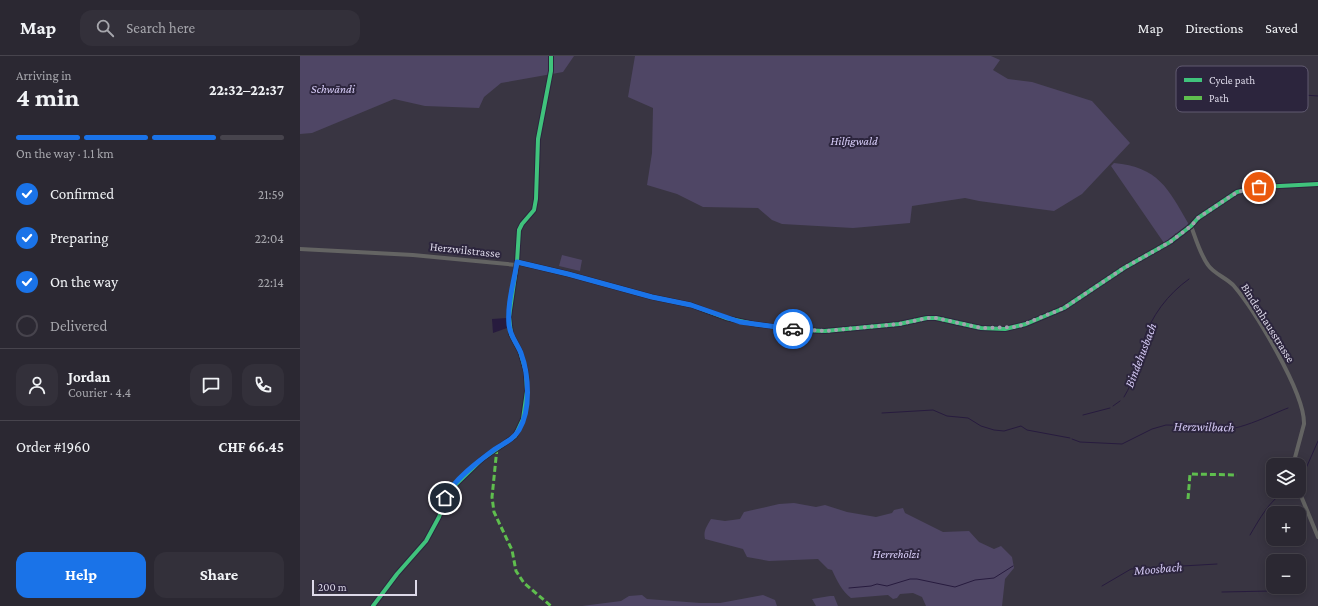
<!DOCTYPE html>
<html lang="en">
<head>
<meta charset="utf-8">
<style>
	body { margin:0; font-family:"Crimson Pro",serif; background:#33303a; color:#f1f3f6; height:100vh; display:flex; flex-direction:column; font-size:15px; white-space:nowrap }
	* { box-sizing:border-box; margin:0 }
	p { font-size:13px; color:#a6a6ac }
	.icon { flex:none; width:22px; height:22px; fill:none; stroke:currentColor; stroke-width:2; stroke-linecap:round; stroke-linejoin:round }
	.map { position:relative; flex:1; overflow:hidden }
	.side { display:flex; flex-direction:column; background:#2b2832; width:300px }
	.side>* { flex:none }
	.tools { position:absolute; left:966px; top:402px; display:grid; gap:8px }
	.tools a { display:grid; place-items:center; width:40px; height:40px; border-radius:8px; background:#2b2832; box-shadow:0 2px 10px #0003,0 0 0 1px #47444d; font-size:20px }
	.scale { position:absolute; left:12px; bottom:10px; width:105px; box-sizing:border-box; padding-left:4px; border:2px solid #ddd9e9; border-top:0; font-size:11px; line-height:14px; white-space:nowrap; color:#ddd9e9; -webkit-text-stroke:3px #2c253d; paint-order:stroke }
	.pin { position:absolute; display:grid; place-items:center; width:34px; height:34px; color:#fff; margin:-17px; border:2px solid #fff; border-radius:50%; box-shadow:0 1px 4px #0007 }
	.courier { position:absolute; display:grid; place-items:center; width:40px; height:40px; margin:-20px; border:3px solid #1a73e8; border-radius:50%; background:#fff; color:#222; box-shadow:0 1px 5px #0007 }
	.overview em { font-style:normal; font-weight:700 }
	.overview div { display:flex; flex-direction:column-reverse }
	.overview { display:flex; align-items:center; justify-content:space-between; height:68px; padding:0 16px }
	h1 { font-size:26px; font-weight:700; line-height:30px }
	.bar { display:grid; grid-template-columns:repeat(4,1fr); gap:6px 4px; align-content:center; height:48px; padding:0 16px }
	.bar i { height:5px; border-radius:3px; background:#47444d }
	.bar .current { background:#1a73e8 }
	.bar p { grid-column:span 4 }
	.line { display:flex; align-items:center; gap:10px; padding:0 16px; border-top:1px solid #47444d }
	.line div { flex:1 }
	.round { display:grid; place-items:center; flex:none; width:42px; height:42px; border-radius:12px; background:#33303a }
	ol { padding:0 16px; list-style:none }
	li { display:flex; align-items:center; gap:12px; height:44px }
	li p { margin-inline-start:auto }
	li .icon { padding:4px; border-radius:50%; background:#1a73e8; color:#fff; stroke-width:4 }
	li:last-child { color:#a6a6ac }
	li i { width:22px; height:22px; border:2px solid #47444d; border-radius:50% }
	.action { display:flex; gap:8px; margin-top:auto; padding:8px 16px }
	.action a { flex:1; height:46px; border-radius:12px; background:#1a73e8; color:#fff; font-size:16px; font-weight:700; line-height:46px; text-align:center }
	.action a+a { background:#33303a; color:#f1f3f6 }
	header { display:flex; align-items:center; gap:24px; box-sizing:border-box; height:56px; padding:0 20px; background:#2b2832; border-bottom:1px solid #47444d }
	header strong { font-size:19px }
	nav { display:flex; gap:22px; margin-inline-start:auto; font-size:14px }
	.search { width:280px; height:36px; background:#33303a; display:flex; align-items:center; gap:10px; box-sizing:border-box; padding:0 14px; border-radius:12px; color:#a6a6ac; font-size:15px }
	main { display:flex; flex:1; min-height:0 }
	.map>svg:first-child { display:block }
	.green { fill:#4f4665 }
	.water { fill:#271b3e }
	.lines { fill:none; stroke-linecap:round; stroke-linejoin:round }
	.stream { stroke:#271b3e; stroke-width:1 }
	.street { stroke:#646463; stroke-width:4 }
	.quiet { stroke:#5fbe4e; stroke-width:3; stroke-dasharray:6 3; stroke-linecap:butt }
	.cycleway-casing { stroke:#2c253d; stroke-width:6 }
	.cycleway { stroke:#40c37c; stroke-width:4 }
	.done { stroke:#a4a0af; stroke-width:4; stroke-dasharray:0 7.2 }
	.route { stroke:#1a73e8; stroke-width:5 }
	.labels { text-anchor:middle; stroke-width:4; stroke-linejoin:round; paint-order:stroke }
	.park-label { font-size:12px; font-style:italic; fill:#dcd1fd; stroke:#2c253d }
	.street-label { font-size:12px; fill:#ddd9e9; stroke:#2c253d }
	.water-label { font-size:13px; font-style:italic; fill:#d4c9f4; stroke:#2c253d }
	.key { fill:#2c253d; stroke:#615b71; stroke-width:1 }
	.key-label { font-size:11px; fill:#ddd9e9 }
</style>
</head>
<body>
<header>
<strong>Map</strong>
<div class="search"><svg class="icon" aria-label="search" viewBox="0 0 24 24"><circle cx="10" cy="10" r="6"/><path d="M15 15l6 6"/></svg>Search here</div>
<nav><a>Map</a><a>Directions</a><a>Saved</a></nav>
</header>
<main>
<section class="side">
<div class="overview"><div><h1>4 min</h1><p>Arriving in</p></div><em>22:32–22:37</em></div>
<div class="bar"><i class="current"></i><i class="current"></i><i class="current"></i><i></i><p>On the way · 1.1 km</p></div>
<ol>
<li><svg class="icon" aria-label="check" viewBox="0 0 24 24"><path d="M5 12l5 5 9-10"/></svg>Confirmed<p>21:59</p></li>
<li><svg class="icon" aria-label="check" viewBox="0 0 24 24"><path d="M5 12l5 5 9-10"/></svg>Preparing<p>22:04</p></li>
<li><svg class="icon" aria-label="check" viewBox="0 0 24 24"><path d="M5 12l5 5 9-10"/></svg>On the way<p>22:14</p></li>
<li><i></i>Delivered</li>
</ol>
<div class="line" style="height:72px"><a class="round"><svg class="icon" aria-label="person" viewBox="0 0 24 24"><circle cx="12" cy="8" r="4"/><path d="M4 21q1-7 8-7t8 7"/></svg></a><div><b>Jordan</b><p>Courier · 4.4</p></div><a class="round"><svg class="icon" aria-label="chat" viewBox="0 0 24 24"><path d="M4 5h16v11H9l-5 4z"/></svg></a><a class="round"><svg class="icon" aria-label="phone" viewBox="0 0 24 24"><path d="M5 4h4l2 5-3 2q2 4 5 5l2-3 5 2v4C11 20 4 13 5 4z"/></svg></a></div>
<div class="line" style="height:52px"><div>Order #1960</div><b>CHF 66.45</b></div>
<div class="action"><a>Help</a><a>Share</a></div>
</section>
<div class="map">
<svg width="1018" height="550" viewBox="0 0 1018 550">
	<rect width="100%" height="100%" fill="#393542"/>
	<!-- green -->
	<path class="green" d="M0,0H274L263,16L201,27L184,41L179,52L125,50L94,43L12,77L0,78Z
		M335,0H691L700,4L693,14L708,23L732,26L792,45L830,87L782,138L754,155L679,145L665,142L612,150L610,167L553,172L482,168L472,164L458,152L403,151L377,138L347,129L352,97L353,52L328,41Z
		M814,107C858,111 868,132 888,167L887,171L877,179L875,177V180L864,187L811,110Z
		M262,199L282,204L280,215L259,210Z
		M494,447L516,451L525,449L547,456L576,461L592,457L594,454L603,452L605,457L643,476L669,475L679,486L694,493L701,490L712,501L714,512L705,523L702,550H626L622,541L613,537L600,538L597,542L593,543L588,539L551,542C542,535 537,525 532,514L528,513L518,503L469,505L447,501L443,493L405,483C403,475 407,470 411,463L425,465L440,463L444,456L479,448Z
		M342,539L347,543L400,547H420L463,539L475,544L477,550H282L321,545L329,540Z
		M530,540H534L538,550H516L512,543Z"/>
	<!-- water -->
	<path class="water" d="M207,262V272L193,277L192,263Z"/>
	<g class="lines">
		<!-- stream -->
		<path class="stream" d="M990,38L1018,40
			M824,341C835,323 838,305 843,286C851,260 868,238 889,223
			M813,350L820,345
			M582,357L633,354L647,360L668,362L681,370L694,374L704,375L721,370L727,374L770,382
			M783,359L810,352
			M772,383L780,386L822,388L852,373L866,369L917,370C926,382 976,356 988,352
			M1000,426L1018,385
			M950,479C959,464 970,443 986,435
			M802,530L831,513L917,508
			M549,532L571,530L577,528L587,530L610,523H617L655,531L675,524L694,522L713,510
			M922,536L972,535"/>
		<!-- street -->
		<path class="street" d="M891,170C896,183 900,198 908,209C914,218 927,222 934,230C955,255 1005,337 1004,368L993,409
			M0,193L113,199L217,209
			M217,206L268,218L352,241L391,249L426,262L454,268L499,274L525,275L599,268L627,262H636L681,272L705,273L726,268L764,252L824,212L870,186L891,170L898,162L937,136L959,131L1018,128
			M999,435L1018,481
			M73,550L97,518L126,485L139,461L149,435L182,403L215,380L223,363L227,335L226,316L220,295L211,278L209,261L217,206L219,174L222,168L234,154L236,143L238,83L251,15V0"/>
		<!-- quiet -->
		<path class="quiet" d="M197,392L192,441L194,456L212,494L216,515L224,527L251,550
			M888,443L890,418L937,419"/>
		<defs>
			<path id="cycleway" d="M217,206L268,218L352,241L391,249L426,262L454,268L499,274L525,275L599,268L627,262H636L681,272L705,273L726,268L764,252L824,212L870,186L891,170L898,162L937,136L959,131L1018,128
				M73,550L97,518L126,485L139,461L149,435L182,403L215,380L223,363L227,335L226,316L220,295L211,278L209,261L217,206L219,174L222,168L234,154L236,143L238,83L251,15V0"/>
		</defs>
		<!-- cycleway casing -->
		<use href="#cycleway" class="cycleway-casing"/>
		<!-- cycleway -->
		<use href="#cycleway" class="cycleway"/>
	</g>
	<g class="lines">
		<!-- done -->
		<path class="done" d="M493,273L525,275L599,268L627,262H636L681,272L717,271L764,252L824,212L870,186L891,170L898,162L934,138L947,133L959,131"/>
		<!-- route -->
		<path class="route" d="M145,442C153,424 180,404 195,393C204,387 213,384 219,374C231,354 229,319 221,297C217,287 210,280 209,269C207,248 214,226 217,206L268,218L352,241L391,249L440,266L493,273"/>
	</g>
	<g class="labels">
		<!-- park labels -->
		<g class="park-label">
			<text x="33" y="37">Schwändi</text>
			<text x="554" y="89">Hilfigwald</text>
			<text x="596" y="502">Herrehölzi</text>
		</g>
		<!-- street labels -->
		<g class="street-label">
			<text transform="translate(165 194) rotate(6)" y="4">Herzwilstrasse</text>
			<text transform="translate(968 267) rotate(58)" y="4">Bindenhausstrasse</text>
		</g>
		<!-- water labels -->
		<g class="water-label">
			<text transform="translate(840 299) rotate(-69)" y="5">Bindehusbach</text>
			<text transform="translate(904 370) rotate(1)" y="5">Herzwilbach</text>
			<text transform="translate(858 512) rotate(-5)" y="5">Moosbach</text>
		</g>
	</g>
	<!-- legend -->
	<rect x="876" y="10" width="132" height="46" rx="6" class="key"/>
	<rect x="884" y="22" width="18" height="4" fill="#40c37c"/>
	<rect x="884" y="40" width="18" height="4" fill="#5fbe4e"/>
	<g class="key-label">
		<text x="909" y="28">Cycle path</text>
		<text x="909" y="46">Path</text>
	</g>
</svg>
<div class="tools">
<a><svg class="icon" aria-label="layers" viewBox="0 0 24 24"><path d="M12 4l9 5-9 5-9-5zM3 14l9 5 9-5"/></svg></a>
<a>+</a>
<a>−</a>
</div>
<div class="scale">200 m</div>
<div class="pin" style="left:959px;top:131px;background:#ea580c"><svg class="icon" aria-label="bag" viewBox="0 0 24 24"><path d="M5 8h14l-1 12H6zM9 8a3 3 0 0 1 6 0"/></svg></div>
<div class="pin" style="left:145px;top:442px;background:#1f2937"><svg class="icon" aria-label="home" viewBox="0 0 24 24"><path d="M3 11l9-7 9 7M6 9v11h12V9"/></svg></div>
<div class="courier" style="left:493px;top:273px"><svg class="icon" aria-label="car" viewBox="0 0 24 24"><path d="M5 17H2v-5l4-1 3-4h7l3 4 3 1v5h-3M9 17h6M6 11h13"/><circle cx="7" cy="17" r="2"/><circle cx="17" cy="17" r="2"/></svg></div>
</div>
</main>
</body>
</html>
